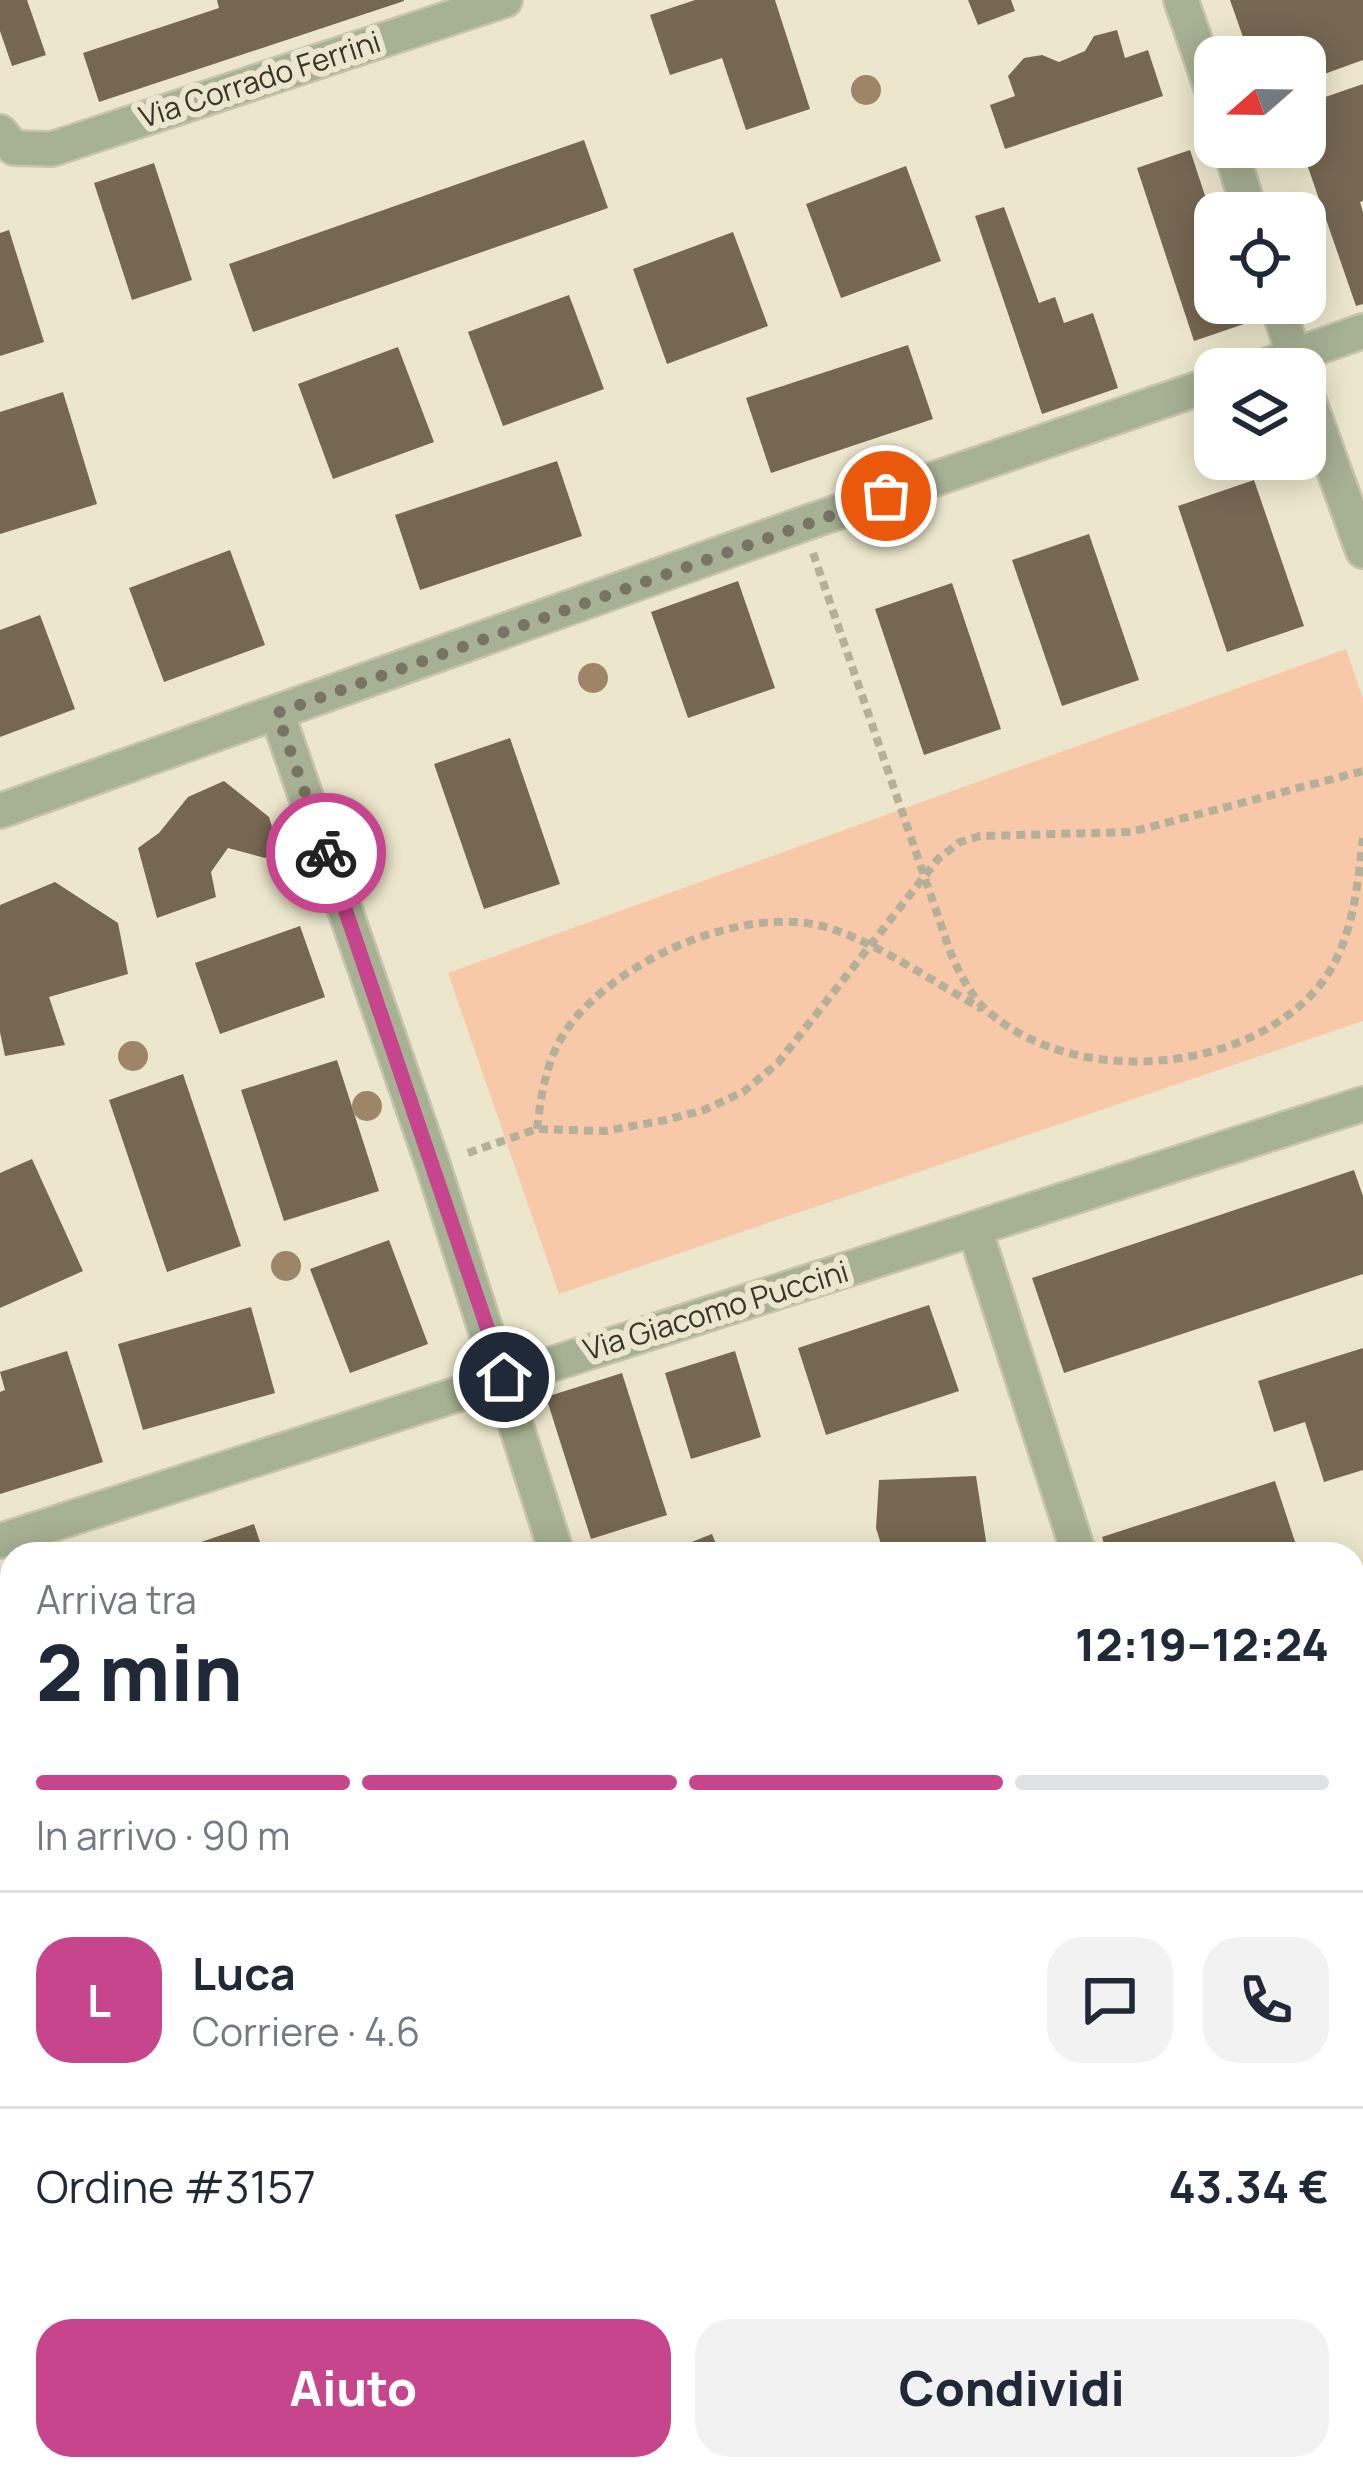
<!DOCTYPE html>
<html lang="it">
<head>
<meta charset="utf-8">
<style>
	body { margin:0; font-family:Manrope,sans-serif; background:#f2f2f3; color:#1f2937; height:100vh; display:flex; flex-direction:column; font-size:45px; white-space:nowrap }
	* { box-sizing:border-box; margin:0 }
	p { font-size:39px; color:#747a83 }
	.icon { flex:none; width:66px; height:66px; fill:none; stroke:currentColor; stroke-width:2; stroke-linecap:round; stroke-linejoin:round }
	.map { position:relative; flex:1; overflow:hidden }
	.side { position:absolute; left:0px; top:1542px; width:1365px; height:939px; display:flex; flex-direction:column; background:#fff; border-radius:36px 36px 0 0; box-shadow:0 6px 30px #0003 }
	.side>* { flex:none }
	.needle { width:78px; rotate:250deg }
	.controls { position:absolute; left:1194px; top:36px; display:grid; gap:24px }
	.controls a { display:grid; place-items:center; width:132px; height:132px; border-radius:24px; background:#fff; box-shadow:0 6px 30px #0003; font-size:60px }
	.pin { position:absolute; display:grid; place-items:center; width:102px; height:102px; color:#fff; margin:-51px; border:6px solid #fff; border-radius:50%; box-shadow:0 3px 12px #0007 }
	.courier { position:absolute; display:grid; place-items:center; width:120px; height:120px; margin:-60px; border:9px solid #c7458c; border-radius:50%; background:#fff; color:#222; box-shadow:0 3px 15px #0007 }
	.headline em { font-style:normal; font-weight:800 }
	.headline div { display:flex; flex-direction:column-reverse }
	.headline { display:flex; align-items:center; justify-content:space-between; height:204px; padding:0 36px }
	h1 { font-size:78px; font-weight:800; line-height:90px }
	.bar { display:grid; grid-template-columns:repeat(4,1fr); gap:18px 12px; align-content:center; height:144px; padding:0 36px }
	.bar i { height:15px; border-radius:9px; background:#e0e1e3 }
	.bar .selected { background:#c7458c }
	.bar p { grid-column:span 4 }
	.line { display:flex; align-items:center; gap:30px; padding:0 36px; border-top:3px solid #e0e1e3 }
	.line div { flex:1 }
	.round { display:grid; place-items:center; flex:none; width:126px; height:126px; border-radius:36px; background:#f2f2f3 }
	.primary-button { display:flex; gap:24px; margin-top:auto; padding:24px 36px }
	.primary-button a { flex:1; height:138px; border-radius:36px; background:#c7458c; color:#fff; font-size:48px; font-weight:800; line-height:138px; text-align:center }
	.primary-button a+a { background:#f2f2f3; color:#1f2937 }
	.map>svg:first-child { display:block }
	.green { fill:#f8c9a8 }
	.forest { fill:#e7a77a }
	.building { fill:#766752 }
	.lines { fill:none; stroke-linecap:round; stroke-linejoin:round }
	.street-casing { stroke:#c8c4ac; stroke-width:38 }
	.secondary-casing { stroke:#c8c4ac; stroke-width:40 }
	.path { stroke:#b4b09a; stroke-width:8; stroke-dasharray:9 6; stroke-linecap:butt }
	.street { stroke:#a7b193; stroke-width:33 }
	.secondary { stroke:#899669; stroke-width:36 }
	.tree { fill:#9e8567 }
	.done { stroke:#777463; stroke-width:12; stroke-dasharray:0 21.6 }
	.route { stroke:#c7458c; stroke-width:15 }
	.labels { text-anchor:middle; stroke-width:12; stroke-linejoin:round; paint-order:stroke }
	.street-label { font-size:30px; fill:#38362b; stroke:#ece7cc }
</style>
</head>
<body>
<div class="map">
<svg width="1363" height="2479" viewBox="0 0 1363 2479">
	<rect width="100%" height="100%" fill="#ece7cc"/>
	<!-- green -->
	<path class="green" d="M1346,649L1363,699V1021L559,1294L448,973Z"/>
	<!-- forest -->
	<path class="forest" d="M1363,2443V2479H1037V2473L1090,2469H1353V2444Z"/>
	<!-- building -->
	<path class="building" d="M0,0H27L46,55L12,66L0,31Z
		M217,0H404V1L99,102L83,53L219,8Z
		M695,0H775L810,109L746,130L722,58L670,75L650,15Z
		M968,0H1011L1015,11L978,25Z
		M1230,0H1363V60L1305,81V57H1250Z
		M1117,30L1125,58L1148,50L1163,96L1005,149L990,105L1015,96L1008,76L1024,58L1042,55L1059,62L1085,51L1094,36Z
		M1363,84V201L1360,202L1363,212V304L1356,306L1301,147H1305V104Z
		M584,140L608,208L253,332L229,264Z
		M1190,150L1215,226V303H1240L1247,323L1194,341L1137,168Z
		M154,163L192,280L132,300L94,183Z
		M906,166L941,261L841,298L806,204Z
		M1004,207L1039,303L1055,297L1064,323L1093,313L1118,388L1042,414L975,216Z
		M9,230L44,342L0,356V233Z
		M733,232L768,326L667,364L633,269Z
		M569,295L604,389L503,426L468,332Z
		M908,345L933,419L771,473L746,398Z
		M398,347L434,442L333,479L298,384Z
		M63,392L97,504L0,534V412Z
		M557,461L582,536L420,590L395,515Z
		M1254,480L1304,626L1227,652L1178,506Z
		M1089,534L1139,680L1062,706L1012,560Z
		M230,550L265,645L164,682L129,588Z
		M738,581L775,688L688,718L651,612Z
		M952,583L1001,729L924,755L875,609Z
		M40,615L75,709L0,737V630Z
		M510,738L560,884L484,909L434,764Z
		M224,781L269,817L279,849L265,858L228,848L211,872L216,897L157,918L138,848L159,833L188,797Z
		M55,882L118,923L128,974L49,997L65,1045L5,1056L0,1032V905Z
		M300,926L325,997L220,1034L195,963Z
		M337,1060L379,1191L284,1221L241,1090Z
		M183,1074L241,1246L167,1272L109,1100Z
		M32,1159L83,1271L0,1308V1173Z
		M1354,1170L1363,1196V1274L1064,1373L1032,1278Z
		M389,1240L428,1344L350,1373L310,1269Z
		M929,1305L959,1391L826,1435L798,1348Z
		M251,1307L275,1393L143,1430L118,1344Z
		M1363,1348V1470L1324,1482L1305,1422L1274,1432L1258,1381Z
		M67,1351L103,1462L0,1494V1392L5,1390L0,1372Z
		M735,1351L761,1437L691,1459L665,1373Z
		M622,1373L667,1515L591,1539L546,1397Z
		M976,1476L988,1554H884L876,1528L879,1480Z
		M1275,1481L1299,1554H1107L1102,1537Z
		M254,1524L264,1554H169V1553Z
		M712,1534L720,1554H661Z
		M1363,1839V2037L1353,2040V1842Z
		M12,1893V2085L0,2090V1898Z
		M1363,2182V2245H1362L1353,2214V2185Z
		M12,2231V2329L0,2331V2233Z
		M1363,2330V2420L1353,2422V2331Z
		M12,2447V2469H318L320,2479H0V2449Z
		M507,2469H551L553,2479H509Z
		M898,2469H952L953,2479H900Z"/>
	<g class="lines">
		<defs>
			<path id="street" d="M1181,0L1215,99
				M0,132L14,148L52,149L505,0
				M1230,147L1250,213
				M1277,303L1298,369
				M1257,369L1363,331
				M1305,390L1363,551
				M277,713L433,1165L557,1554
				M0,811L803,524L1215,383
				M975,1230L1079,1554
				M0,1541L1363,1104
				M1353,1592L1363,1589
				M0,1648L12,1677"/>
			<path id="secondary" d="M1353,2127L1363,2124
				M0,2384L12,2382"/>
		</defs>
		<!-- street casing -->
		<use href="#street" class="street-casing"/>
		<!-- secondary casing -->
		<use href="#secondary" class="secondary-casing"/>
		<!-- path -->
		<path class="path" d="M813,553L951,954C961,976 972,999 991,1014C1077,1086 1237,1074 1313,993C1352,952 1357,891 1363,838
			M537,1129C541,1095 546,1061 565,1032C613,960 750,899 835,930C886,948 935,983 982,1009
			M468,1153L537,1129L605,1131L666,1120L704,1110L743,1092L778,1063L938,859L960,842L980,836L1131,832L1363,771"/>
		<!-- street -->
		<use href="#street" class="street"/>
		<!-- secondary -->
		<use href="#secondary" class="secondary"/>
	</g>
	<!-- trees -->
	<g class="tree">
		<circle cx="866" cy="90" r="15"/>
		<circle cx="593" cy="678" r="15"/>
		<circle cx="133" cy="1056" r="15"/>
		<circle cx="367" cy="1106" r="15"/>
		<circle cx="286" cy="1266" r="15"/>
	</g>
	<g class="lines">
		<!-- done -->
		<path class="done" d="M326,853L277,713L886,496"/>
		<!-- route -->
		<path class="route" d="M326,853L504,1377"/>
	</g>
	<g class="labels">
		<!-- street labels -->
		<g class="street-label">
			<text transform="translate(260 80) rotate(-18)" y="10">Via Corrado Ferrini</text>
			<text transform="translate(716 1311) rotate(-17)" y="10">Via Giacomo Puccini</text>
		</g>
	</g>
</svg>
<div class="controls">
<a><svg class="needle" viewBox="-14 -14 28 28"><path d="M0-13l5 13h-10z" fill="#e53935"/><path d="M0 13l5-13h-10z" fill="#747a83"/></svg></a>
<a><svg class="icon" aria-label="locate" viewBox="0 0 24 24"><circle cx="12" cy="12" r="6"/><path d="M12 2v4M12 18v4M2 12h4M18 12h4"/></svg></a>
<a><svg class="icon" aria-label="layers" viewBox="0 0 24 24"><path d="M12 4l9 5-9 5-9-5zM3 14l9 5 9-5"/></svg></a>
</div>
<div class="pin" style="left:886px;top:496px;background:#ea580c"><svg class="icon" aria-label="bag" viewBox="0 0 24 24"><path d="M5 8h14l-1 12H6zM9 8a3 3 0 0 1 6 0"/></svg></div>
<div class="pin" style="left:504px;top:1377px;background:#1f2937"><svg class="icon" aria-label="home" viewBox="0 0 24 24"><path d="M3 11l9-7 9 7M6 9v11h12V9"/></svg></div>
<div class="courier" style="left:326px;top:853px"><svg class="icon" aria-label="bike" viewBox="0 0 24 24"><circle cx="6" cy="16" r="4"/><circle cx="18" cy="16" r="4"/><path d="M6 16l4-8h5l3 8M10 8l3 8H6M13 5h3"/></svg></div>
<section class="side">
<div class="headline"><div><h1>2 min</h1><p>Arriva tra</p></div><em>12:19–12:24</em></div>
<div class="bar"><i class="selected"></i><i class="selected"></i><i class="selected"></i><i></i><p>In arrivo · 90 m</p></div>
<div class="line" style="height:216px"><b class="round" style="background:#c7458c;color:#fff">L</b><div><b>Luca</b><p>Corriere · 4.6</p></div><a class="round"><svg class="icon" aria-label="chat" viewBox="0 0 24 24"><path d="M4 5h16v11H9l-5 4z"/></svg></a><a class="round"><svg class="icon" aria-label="phone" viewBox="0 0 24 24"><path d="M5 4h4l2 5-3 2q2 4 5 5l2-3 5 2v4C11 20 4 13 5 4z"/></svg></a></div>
<div class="line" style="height:156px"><div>Ordine #3157</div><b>43.34 €</b></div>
<div class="primary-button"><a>Aiuto</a><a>Condividi</a></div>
</section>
</div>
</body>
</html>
